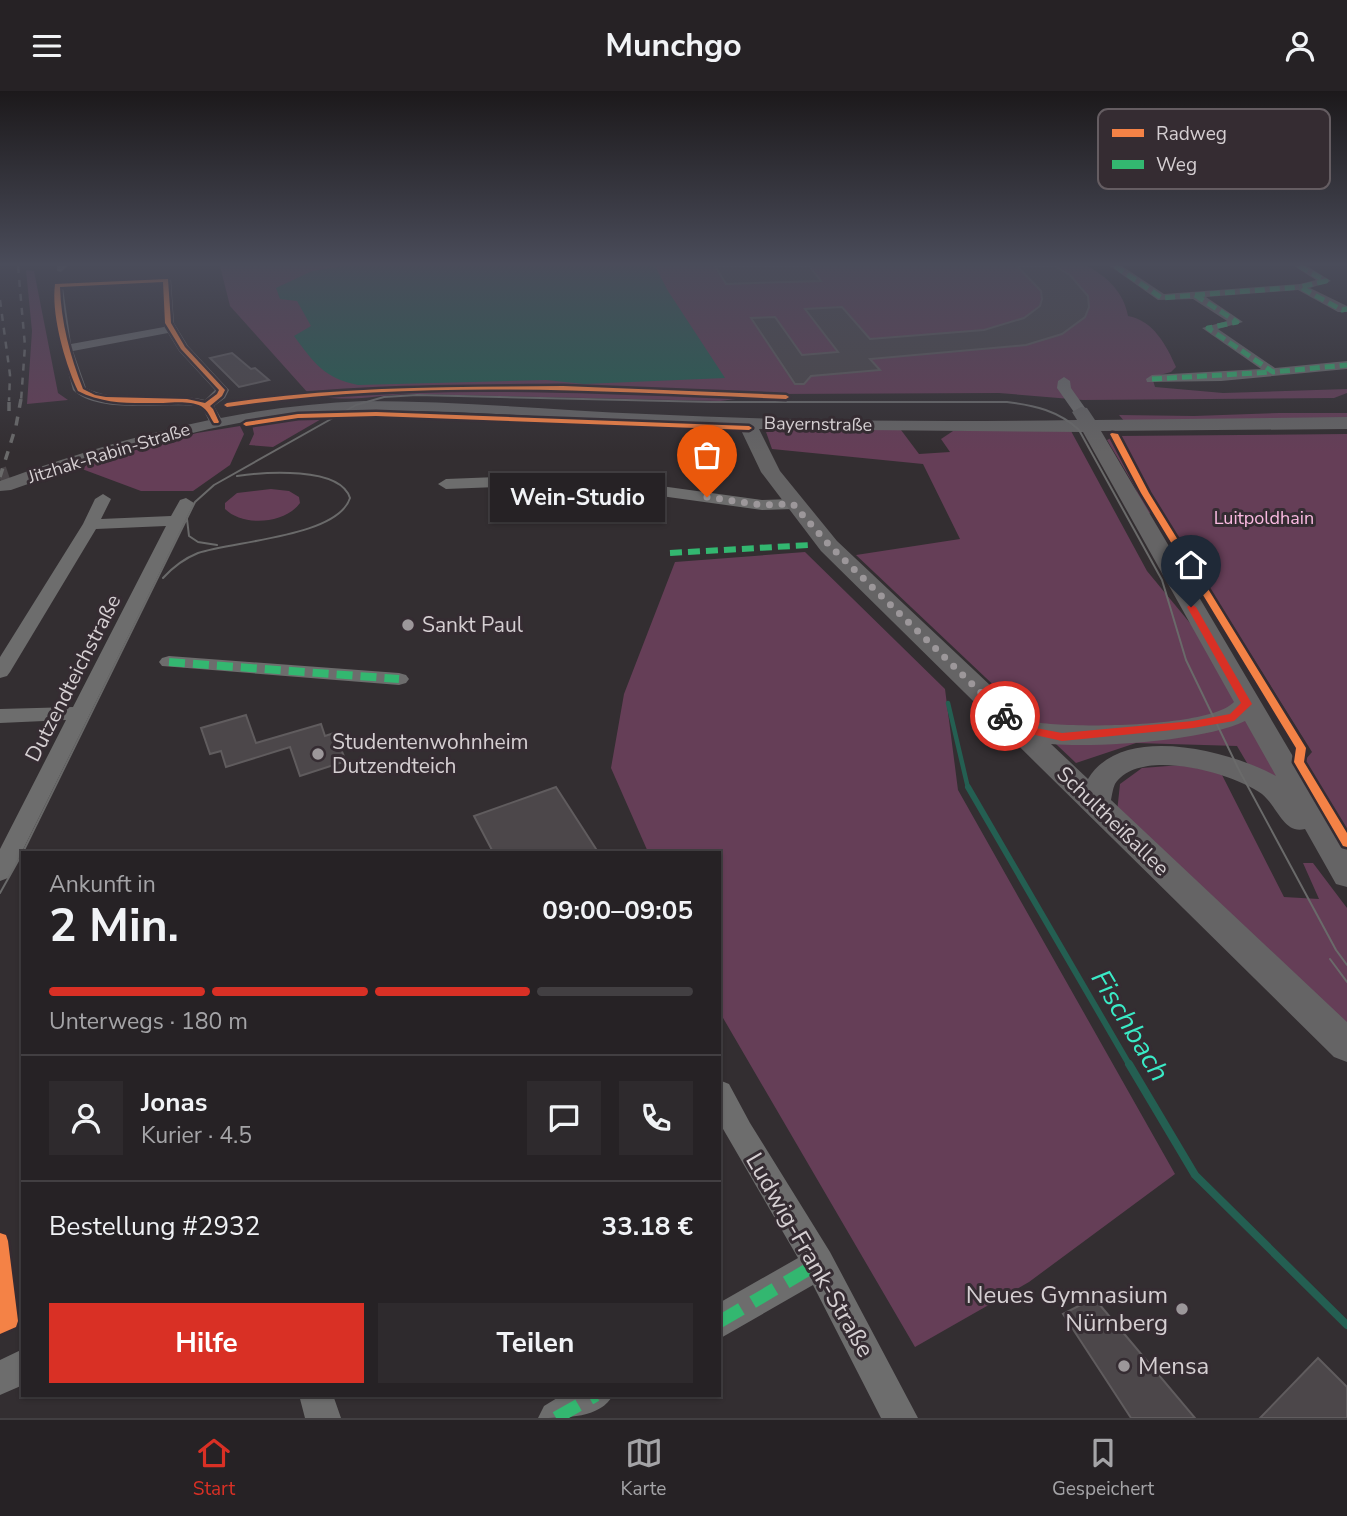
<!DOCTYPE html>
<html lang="de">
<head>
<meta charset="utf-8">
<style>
	body { margin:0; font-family:"Nunito Sans",sans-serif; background:#2e2a2d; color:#f1f3f6; height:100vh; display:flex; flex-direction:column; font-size:26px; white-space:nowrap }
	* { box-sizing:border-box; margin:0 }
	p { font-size:23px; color:#a4a4a7 }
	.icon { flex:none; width:38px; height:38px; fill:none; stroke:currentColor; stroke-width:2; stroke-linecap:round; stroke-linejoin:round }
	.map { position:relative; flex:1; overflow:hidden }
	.drawer { position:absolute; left:21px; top:760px; width:700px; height:546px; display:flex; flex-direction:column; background:#262225; border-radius:0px; box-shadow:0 2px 5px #0004,0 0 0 2px #423f42 }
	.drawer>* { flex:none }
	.pin { position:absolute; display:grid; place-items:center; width:60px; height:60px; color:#fff; margin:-72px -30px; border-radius:50% 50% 50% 0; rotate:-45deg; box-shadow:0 0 7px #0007 }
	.pin .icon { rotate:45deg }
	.courier { position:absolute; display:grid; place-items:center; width:70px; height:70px; margin:-35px; border:5px solid #d93025; border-radius:50%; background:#fff; color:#222; box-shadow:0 2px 9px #0007 }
	.bubble { position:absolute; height:49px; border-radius:0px; background:#262225; box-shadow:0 2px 5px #0004,0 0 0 2px #423f42; font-size:23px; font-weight:700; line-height:49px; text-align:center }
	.overview em { font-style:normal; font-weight:700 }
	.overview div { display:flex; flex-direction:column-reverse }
	.overview { display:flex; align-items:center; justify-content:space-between; height:119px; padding:0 28px }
	h1 { font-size:46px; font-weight:700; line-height:52px }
	.bar { display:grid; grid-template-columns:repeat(4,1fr); gap:10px 7px; align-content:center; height:84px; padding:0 28px }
	.bar i { height:9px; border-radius:5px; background:#423f42 }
	.bar .selected { background:#d93025 }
	.bar p { grid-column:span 4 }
	.line { display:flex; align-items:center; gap:18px; padding:0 28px; border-top:2px solid #423f42 }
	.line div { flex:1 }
	.round { display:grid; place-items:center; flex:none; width:74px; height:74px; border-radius:0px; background:#2e2a2d }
	.action { display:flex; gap:14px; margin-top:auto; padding:14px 28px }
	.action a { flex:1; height:80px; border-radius:0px; background:#d93025; color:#fff; font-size:28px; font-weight:700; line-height:80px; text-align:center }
	.action a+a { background:#2e2a2d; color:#f1f3f6 }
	header { display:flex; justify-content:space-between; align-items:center; height:91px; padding:0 28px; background:#262225; font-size:32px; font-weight:700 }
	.menu { display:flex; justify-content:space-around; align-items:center; height:98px; border-top:2px solid #423f42; background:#262225; font-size:19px; color:#a4a4a7 }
	.menu a { display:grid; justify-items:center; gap:4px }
	.menu .selected { color:#d93025 }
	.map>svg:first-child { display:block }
	.green { fill:#653e57 }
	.water { fill:#245f52 }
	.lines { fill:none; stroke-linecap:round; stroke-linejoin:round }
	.stream-far2 { stroke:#245f52; stroke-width:4.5 }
	.stream-far1 { stroke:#245f52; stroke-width:6 }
	.stream { stroke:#245f52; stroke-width:8 }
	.building { fill:#4c474a; stroke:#605c5e; stroke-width:2 }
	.major-tunnel { stroke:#4b4649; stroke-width:20; stroke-dasharray:20 10; stroke-linecap:butt }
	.minor { fill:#6d6d6d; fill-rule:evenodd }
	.major { fill:#656465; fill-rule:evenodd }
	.tram { stroke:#6a6a6a; stroke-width:2 }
	.rail-far1 { stroke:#6a6a6a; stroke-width:2.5; stroke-dasharray:7 7; stroke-linecap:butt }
	.rail { stroke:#6a6a6a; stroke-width:3.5; stroke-dasharray:9 9; stroke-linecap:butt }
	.quiet-far3 { stroke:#33b770; stroke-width:5; stroke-dasharray:10 5; stroke-linecap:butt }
	.quiet-far2 { stroke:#33b770; stroke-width:6; stroke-dasharray:12 6; stroke-linecap:butt }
	.quiet-far1 { stroke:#33b770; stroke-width:8; stroke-dasharray:16 8; stroke-linecap:butt }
	.quiet { stroke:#33b770; stroke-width:13; stroke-dasharray:26 13; stroke-linecap:butt }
	.cycleway-casing { stroke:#352c32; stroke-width:5 }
	.cycleway { fill:#f48246; fill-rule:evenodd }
	.route { fill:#d93025 }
	.done { stroke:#9c979a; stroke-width:7; stroke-dasharray:0 12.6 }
	.poi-dot { fill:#9c979a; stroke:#352c32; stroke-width:2.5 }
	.labels { text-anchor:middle; stroke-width:6; stroke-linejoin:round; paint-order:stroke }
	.far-street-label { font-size:18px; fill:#d5cfd2; stroke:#352c32 }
	.far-park-label { font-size:18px; fill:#fabae1; stroke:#352c32 }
	.poi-label { font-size:21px; fill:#d5cfd2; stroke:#352c32; text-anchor:start }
	.street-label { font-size:21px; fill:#d5cfd2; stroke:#352c32 }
	.near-street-label { font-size:24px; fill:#d5cfd2; stroke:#352c32 }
	.near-poi-label { font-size:24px; fill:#d5cfd2; stroke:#352c32; text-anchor:end }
	.near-water-label { font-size:28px; font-style:italic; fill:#3aeac6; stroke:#352c32 }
	.key { fill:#352c32; stroke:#655d62; stroke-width:2 }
	.key-label { font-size:19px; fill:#d5cfd2 }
</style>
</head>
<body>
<header><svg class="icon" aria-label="menu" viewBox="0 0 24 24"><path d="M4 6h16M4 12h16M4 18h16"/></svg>Munchgo<svg class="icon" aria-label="person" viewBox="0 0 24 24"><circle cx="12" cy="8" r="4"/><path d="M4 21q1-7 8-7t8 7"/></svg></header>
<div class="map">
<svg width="1347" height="1327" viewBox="0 0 1347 1327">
	<rect width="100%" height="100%" fill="#332e31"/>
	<!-- green -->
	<path class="green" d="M220,175H1087C1108,186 1124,202 1128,225C1153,229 1167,255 1176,276L1171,281L1152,286L1155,296L1223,302L1347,298V302L1334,307L1083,309L999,302L775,303L720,310L413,303C378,303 342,314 308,302L230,215Z
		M26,179L34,180L58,302L68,309L27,313L32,240Z
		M1279,322H1347V329L1125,331L1119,324L1194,325Z
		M316,326L323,327L273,356L249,354L254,343L252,334L255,332Z
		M240,335L244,343L230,374L193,400H141L82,378L89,372L197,342Z
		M765,338L901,339L919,363L950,361L941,348L953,340H1071L1147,480L1204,549L1289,695L1250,677L1237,655L1136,652L1076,672L856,464L960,448L923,373L772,358Z
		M1347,343V748L1305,669L1312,661L1163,423L1145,422L1135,396L1107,349L1115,345Z
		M271,398L289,400L299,406L300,412C285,433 243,436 225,418V412L237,402Z
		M805,461L945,598L958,699L1175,1083L1029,1191L915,1256L719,920V761H648L611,677L624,603L675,471Z
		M1181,674L1221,682L1284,806L1319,808L1303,772H1313L1347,817V941L1117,721L1120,693L1142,677Z"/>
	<!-- water -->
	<path class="water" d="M344,175H655L668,200L725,287L584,293L546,289L358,294C324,287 314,272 294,245L311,235L297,210L280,208L276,197L312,180Z"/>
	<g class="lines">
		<!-- stream-far2 -->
		<path class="stream-far2" d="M948,612L968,697"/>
		<!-- stream-far1 -->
		<path class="stream-far1" d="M968,696L1130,975"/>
		<!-- stream -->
		<path class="stream" d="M1129,973L1195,1084L1347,1234"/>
	</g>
	<!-- building -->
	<path class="building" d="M715,175H809L821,190L726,193Z
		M1017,175H1054L1070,184L1088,205L1089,216L1085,226L1062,243L1026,254L870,268L880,279L811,285L804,293H795L751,227L775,226L802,264L838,261L805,218L842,216L870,248L984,239L1024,227L1040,215L1042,208L1041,200Z
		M232,262L251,278L255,277L269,289L239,296L210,267Z
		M246,624L256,652L321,633L325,645L334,642L346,670L300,685L290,656L226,676L221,660L210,663L201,637Z
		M556,696L598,761H493L474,725Z
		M1094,1207L1195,1327H1131L1063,1223Z
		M1318,1267L1347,1296V1327H1260Z"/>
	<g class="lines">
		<!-- major-tunnel -->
		<path class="major-tunnel" d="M0,388L9,385"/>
		<!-- minor -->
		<path class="minor" d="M57,175H67L61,181L57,180Z
			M1110,175H1122L1164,203L1300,193L1316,189L1294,175H1307L1331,190L1310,197L1347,215V221H1338L1298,199L1206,206L1243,231L1218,238L1275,277L1347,270V278L1221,290L1147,291L1146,288L1152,284L1261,278L1202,237L1227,230L1193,208L1158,209Z
			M166,186L171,189L174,232L188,255L229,299L225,307L214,315L223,331L221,334H211L204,320L197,315C163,311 99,324 73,299L55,233L53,192ZM161,192L164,236L71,253L63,197ZM168,242L179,260L215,299L205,309C166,300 123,315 86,297L73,260Z
			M1064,286L1070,290L1071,297L1088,321L1086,324H1076L1057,297L1058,290Z
			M574,383L762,409L793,408L801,413L793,418L762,419L574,393L446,398L438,393L446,388Z
			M103,403L111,408L101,428L171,425L180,409L186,407L194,412L12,781L8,787L0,790V758L66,629L0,632V618L73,616L166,435L96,438L10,581L7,585L0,587V566L83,433L95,408Z
			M169,565L399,582L406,584L409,588L406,592L399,594L162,575L159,571L162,567Z
			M719,989L729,993L750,1032L830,1161L918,1327H881L813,1194L719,1248V1212L798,1167L719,1031Z
			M23,1258V1294L0,1304V1269Z
			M299,1304H333L341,1327H305Z
			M562,1304H613C601,1327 566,1327 538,1327L544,1315Z"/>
		<!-- major -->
		<path class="major" d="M364,310C458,310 551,319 646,323C789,330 933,331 1077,329L1072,321L1081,316L1087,317L1095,329L1347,326V338L1101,340L1347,757V796L1336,793L1305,738C1284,744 1277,715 1262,703C1234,682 1139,655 1115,693C1113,697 1112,704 1111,709L1347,931V971L1334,966L821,460L761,381L740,337C590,333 438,310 288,325C193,335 101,367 11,399L0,400V390C119,347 237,315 364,310ZM759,338L1083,341L1234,611C1210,637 1064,638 1028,630L837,450L780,380ZM1245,630L1276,685C1230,660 1122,631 1088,688L1051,653C1097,657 1205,650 1245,630Z"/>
		<!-- tram -->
		<path class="tram" d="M187,428L189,445L198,451L217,454
			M163,487C173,476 183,468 198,462C233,450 338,446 350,407C340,375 264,381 237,385
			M0,802L23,761L195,411L214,394L356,314L384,306L417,304L711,311H1007C1034,314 1059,320 1079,339L1162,489L1186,569L1239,679L1336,859L1347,874
			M1330,868L1347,891"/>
		<!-- rail-far1 -->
		<path class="rail-far1" d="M18,175L25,255L21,310
			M0,209L10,284L9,310"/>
		<!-- rail -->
		<path class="rail" d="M9,320V308
			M0,386L16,335L21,308"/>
		<!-- quiet-far3 -->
		<path class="quiet-far3" d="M1115,175L1162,207L1195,204L1237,231L1208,237L1273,281L1347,274
			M1299,175L1326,190L1300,196L1342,219L1347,218
			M1195,204L1300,196
			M1152,288L1273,281"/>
		<!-- quiet-far2 -->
		<path class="quiet-far2" d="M670,462L810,454"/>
		<!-- quiet-far1 -->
		<path class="quiet-far1" d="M169,571L399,588"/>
		<!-- quiet -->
		<path class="quiet" d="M719,1231L819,1172
			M556,1327L596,1304"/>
		<defs>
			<path id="cycleway" d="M168,188L171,232L185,256L225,299L222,305L210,315L213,318L219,331L218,332H214C210,326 208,319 201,315C191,310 175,311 163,312C134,312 105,314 78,300C65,272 51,224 55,193ZM163,191L165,232L181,258L219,299L217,303L205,312L187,308L106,306L95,304L83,298C70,265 61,231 60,196Z
				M563,295L786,304L789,306L786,308C600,300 412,288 227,316L224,314L227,312C338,295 451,296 563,295Z
				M376,321L749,335L752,337L749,339L376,325L298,327L246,335L243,333L246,331L298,323Z
				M1112,342L1118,343L1149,402L1306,657L1304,671L1347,742V756L1343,755L1294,671L1296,657L1141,402L1110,343Z
				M0,1142L6,1144L8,1150L18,1230L16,1236L0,1243Z"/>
		</defs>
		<!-- cycleway casing -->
		<use href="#cycleway" class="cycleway-casing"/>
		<!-- cycleway -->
		<use href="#cycleway" class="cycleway"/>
	</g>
	<!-- sky -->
	<linearGradient id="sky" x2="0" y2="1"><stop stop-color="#1c191b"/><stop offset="0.48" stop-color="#4a4c5a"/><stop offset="1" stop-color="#4a4c5a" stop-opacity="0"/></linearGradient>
	<rect width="1347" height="361" fill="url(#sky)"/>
	<!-- route -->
	<path class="route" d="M1191,513L1196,516L1252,613L1234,630L1193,637L1062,650L1013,639L999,625L1009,622L1020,634L1062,642L1193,630L1230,623L1241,612L1187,516Z"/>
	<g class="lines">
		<!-- done -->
		<path class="done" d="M707,406L762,414L793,413L830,455L1005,625"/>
	</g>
	<!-- markers -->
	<g class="poi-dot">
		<circle cx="408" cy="534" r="7"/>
		<circle cx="318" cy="663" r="7"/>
		<circle cx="1182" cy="1218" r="7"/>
		<circle cx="1124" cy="1275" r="7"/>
	</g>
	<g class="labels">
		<!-- far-street labels -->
		<g class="far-street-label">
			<text transform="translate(818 333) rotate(1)" y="6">Bayernstraße</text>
			<text transform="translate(109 362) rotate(-17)" y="6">Jitzhak-Rabin-Straße</text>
		</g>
		<!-- far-park labels -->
		<g class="far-park-label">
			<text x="1264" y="433">Luitpoldhain</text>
		</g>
		<!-- poi labels -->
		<g class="poi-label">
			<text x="422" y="541">Sankt Paul</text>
			<text x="332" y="658">Studentenwohnheim<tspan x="332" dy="24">Dutzendteich</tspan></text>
		</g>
		<!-- street labels -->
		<g class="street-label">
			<text transform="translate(73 587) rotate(-63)" y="7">Dutzendteichstraße</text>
			<text transform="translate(1113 730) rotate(44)" y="7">Schultheißallee</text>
		</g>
		<!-- near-street labels -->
		<g class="near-street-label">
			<text transform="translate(810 1164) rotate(60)" y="8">Ludwig-Frank-Straße</text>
		</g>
		<!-- near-poi labels -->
		<g class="near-poi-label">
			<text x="1168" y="1212">Neues Gymnasium<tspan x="1168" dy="28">Nürnberg</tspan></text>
			<text x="1138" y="1283" text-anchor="start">Mensa</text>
		</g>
		<!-- near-water labels -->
		<g class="near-water-label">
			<text transform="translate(1131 934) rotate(59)" y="10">Fischbach</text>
		</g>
	</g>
	<!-- legend -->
	<rect x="1098" y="18" width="232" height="80" rx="10" class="key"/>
	<rect x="1112" y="38" width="32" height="8" fill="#f48246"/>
	<rect x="1112" y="69" width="32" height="9" fill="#33b770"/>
	<g class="key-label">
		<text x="1156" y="49">Radweg</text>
		<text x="1156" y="80">Weg</text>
	</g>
</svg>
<div class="pin" style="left:707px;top:406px;background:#ea580c"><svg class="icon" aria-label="bag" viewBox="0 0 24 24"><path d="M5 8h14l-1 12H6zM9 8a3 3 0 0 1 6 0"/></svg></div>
<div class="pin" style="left:1191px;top:516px;background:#1f2937"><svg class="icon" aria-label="home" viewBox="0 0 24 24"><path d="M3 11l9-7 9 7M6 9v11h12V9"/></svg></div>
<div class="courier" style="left:1005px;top:625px"><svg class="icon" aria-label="bike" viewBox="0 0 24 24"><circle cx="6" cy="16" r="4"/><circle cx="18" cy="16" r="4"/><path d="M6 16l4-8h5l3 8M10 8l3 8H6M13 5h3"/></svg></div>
<div class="bubble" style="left:490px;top:382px;width:175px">Wein-Studio</div>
<section class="drawer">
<div class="overview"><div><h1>2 Min.</h1><p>Ankunft in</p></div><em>09:00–09:05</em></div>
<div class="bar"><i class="selected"></i><i class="selected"></i><i class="selected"></i><i></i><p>Unterwegs · 180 m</p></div>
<div class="line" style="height:126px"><a class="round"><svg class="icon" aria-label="person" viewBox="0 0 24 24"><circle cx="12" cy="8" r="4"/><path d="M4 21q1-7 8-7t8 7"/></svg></a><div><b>Jonas</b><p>Kurier · 4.5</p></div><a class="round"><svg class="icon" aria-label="chat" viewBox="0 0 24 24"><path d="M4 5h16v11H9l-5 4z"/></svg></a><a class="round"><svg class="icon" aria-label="phone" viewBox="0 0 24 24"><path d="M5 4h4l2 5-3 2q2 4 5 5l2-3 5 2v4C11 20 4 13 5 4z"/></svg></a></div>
<div class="line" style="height:91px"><div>Bestellung #2932</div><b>33.18 €</b></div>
<div class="action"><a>Hilfe</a><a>Teilen</a></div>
</section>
</div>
<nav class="menu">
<a class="selected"><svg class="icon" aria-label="home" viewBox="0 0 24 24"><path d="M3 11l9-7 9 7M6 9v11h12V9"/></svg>Start</a>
<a><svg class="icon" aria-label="map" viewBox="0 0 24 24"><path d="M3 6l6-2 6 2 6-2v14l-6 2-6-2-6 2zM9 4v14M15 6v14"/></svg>Karte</a>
<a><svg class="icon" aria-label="saved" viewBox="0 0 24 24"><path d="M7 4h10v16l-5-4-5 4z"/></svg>Gespeichert</a>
</nav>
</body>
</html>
